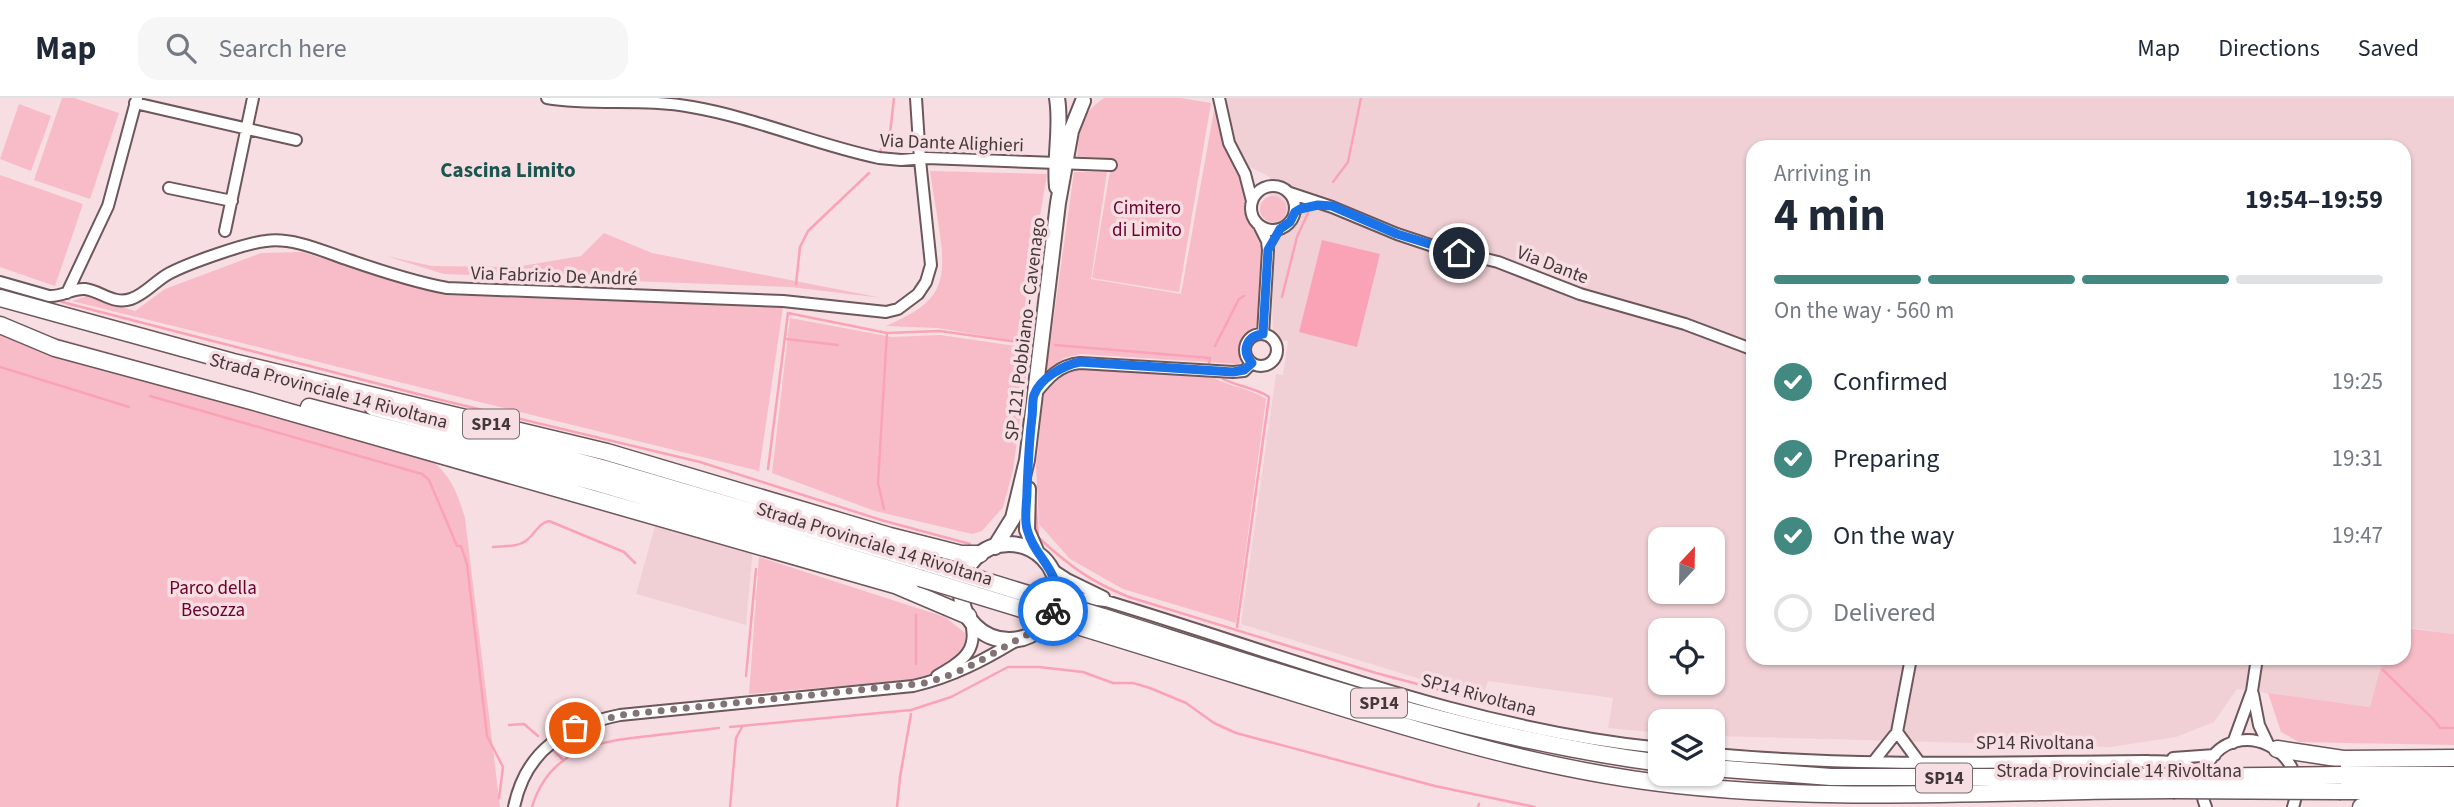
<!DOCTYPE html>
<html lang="en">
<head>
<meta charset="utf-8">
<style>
	body { margin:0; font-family:"Source Sans 3",sans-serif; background:#f6f6f7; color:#1f2937; height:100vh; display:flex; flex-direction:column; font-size:26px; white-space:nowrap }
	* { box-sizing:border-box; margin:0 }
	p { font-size:23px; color:#747a83 }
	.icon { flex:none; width:38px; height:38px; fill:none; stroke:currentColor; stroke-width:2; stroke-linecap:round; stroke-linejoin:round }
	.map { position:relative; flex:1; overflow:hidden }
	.details { position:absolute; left:1746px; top:42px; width:665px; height:525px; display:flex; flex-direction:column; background:#fff; border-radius:21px; box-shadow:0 2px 5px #0004 }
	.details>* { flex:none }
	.needle { width:46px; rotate:22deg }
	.tools { position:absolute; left:1648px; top:429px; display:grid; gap:14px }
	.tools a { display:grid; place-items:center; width:77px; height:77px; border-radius:14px; background:#fff; box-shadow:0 2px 5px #0004; font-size:35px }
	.pin { position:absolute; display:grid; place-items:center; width:60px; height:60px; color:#fff; margin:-30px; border:4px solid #fff; border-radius:50%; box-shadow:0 2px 7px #0007 }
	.courier { position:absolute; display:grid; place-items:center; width:70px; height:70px; margin:-35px; border:5px solid #1a73e8; border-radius:50%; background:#fff; color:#222; box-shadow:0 2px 9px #0007 }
	.head em { font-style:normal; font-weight:700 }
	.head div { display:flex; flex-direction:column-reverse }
	.head { display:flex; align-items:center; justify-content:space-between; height:119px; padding:0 28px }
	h1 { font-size:46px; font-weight:700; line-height:52px }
	.bar { display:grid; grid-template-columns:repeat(4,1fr); gap:10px 7px; align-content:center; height:84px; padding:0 28px }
	.bar i { height:9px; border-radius:5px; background:#e0e1e3 }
	.bar .current { background:#428981 }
	.bar p { grid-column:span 4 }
	ol { padding:0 28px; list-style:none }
	li { display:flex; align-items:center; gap:21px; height:77px }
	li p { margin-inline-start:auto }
	li .icon { padding:7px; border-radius:50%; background:#428981; color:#fff; stroke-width:4 }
	li:last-child { color:#747a83 }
	li i { width:38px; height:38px; border:4px solid #e0e1e3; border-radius:50% }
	header { display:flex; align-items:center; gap:42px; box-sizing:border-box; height:98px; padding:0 35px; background:#fff; border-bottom:2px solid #e0e1e3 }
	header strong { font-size:33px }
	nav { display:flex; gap:38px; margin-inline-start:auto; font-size:24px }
	.search { width:490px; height:63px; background:#f6f6f7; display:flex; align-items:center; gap:18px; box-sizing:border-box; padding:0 24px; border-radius:21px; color:#747a83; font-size:26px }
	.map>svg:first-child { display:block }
	.built { fill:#f0d0d5; fill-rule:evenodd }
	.green { fill:#f7bcc7 }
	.water { fill:#fba3b6 }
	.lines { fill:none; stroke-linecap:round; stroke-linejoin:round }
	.stream { stroke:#fba3b6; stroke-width:2.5 }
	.minor-casing { stroke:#6c575b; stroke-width:14 }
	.major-casing { stroke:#6c575b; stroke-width:18 }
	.highway-casing { stroke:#6c575b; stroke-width:19 }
	.minor { stroke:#fff; stroke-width:10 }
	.major { stroke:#fff; stroke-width:14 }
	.highway { stroke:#fff; stroke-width:16 }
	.highway-bridge-casing { stroke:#6c575b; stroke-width:19; stroke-linecap:butt }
	.highway-bridge { stroke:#fff; stroke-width:16 }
	.done { stroke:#827375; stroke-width:7; stroke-dasharray:0 12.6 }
	.route { stroke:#1a73e8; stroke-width:9 }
	.labels { text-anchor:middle; stroke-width:7; stroke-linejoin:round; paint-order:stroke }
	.shield { fill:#f7dee2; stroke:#796a6c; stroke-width:2 }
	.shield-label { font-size:18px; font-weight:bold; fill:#43393a }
	.street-label { font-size:19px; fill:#43393a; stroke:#f7dee2 }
	.park-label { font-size:19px; fill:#6a002c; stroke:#f7dee2 }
	.neighbourhood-label { font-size:21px; font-weight:bold; fill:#1b5550; stroke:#f7dee2 }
</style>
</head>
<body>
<header>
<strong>Map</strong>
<div class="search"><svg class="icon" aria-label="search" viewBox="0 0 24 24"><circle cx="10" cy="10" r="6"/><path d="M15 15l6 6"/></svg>Search here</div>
<nav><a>Map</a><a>Directions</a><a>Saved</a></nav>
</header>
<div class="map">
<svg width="2454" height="709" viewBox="0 0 2454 709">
	<rect width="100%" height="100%" fill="#f7dee2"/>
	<!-- built -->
	<path class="built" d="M1226,0H2454V536L2405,529L2404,49H1754V560H2383L2370,609L2237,591L2214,624L2176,639L2111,649L1713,638V623H1661V635L1608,630L1613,600L1488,583L1482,600L1241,526L1276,276L1283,277L1288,243L1273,241L1270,79L1248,68L1235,44ZM1661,441H1713V494H1661ZM1661,532H1713V584H1661Z
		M657,421L753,450L746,527L636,496Z"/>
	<!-- green -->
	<path class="green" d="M62,0H74L119,15L90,101L34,82Z
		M1104,0H1181L1211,5L1179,194L1092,180L1112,61L1077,58C1080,31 1080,16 1104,0Z
		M19,6L51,18L31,73L0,61Z
		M1215,7L1226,51L1244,81L1246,121L1260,137L1263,147L1259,220L1257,227L1241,244L1240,252L1244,262L1238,266L1081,256L1064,260L1046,275L1074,74H1107L1091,181L1181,196Z
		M930,73L1047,76L1019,244L938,230L886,228C935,206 948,192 940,137C937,116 933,94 930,73Z
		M0,77L83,106L55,188L0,169Z
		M1260 111a13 13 0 1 1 26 0a13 13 0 1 1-26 0Z
		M604,135L652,155L882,200L791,189L444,176L386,158L432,168L516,169L581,158Z
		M302,154L444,197L783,209L759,373L72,203L87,198L135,213L165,191L261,155Z
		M790,220L892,239L940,237L1030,250L1013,372L1003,409L982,433L972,436L875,413L772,375Z
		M0,224L320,313L432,363C452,379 458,397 465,420L500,709H0Z
		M1086,270L1211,278C1228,289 1250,290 1266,301L1236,525L1123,491L1070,461L1039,426L1036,367L1044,295L1066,274Z
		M759,459L945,519L965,535V553L953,564L922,581L749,596Z
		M2405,530L2454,536V647L2299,644L2281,634L2268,595L2370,609L2383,560H2404Z"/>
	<!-- water -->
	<path class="water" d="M1322,142L1380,156L1357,249L1299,234Z"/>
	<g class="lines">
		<!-- stream -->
		<path class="stream" d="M879,55L890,35L894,0
			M1333,84L1348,64L1361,0
			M796,186L800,149L808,133L869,75
			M1282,199L1297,139L1308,115
			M62,204L441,302L700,364L881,422L970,446
			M786,241L838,247
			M1055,247L1210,260L1209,266
			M1215,248L1239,201L1244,198
			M0,269L129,309
			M1223,281C1237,288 1259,291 1269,299L1237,529
			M150,298L422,376L429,382L457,448H461L467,466L487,638L503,669L499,700
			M768,371L788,215L887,235L940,233L1025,245
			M1035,398L1038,439C1068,467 1091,484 1129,499L1376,575L1485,604
			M884,411L878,385L887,235
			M493,449C502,448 514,449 522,445C534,440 536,426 549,423L624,454L635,465
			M916,517V566
			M2383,572L2434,622L2440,630H2454
			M746,578L756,471
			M509,627L524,626L538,638
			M730,629L911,612L951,599L1008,569H1039L1083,574L1113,585H1133L1150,590L1186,605L1214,625L1236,635L1435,688L1535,709
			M554,653L563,662
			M532,709C549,652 597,643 649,638C672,635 696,633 719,630
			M730,709L736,640L742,629
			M897,709L900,679L911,616
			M1478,709L1479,706"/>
		<defs>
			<path id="minor" d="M547,0C595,8 644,0 692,9C756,20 816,47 879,60L901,62L927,60L1111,67
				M1219,0L1229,45L1245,76L1252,103
				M135,5L296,42
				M1251 110a22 22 0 1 1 44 0a22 22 0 1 1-44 0Z
				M169,90L232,103
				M1290,95L1332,109L1397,136L1436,149L1498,164L1580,196L1685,226L1754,252
				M1259,127L1267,143L1268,152L1263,236
				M225,133L253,0
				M0,184L49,198C62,199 72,190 85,191C101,193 113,207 131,201C146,196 156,182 170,175C189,165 246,145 266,143C293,139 325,154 349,162C381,173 414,184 447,190L783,203L886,214L898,211L918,196L926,184L931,167L920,62L916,0
				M67,195L108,108L137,0
				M1245 252a16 16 0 1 1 32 0a16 16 0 1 1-32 0Z
				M1035,296C1048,280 1059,267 1080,265L1233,274L1244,273L1252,265
				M1050,470L1067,481L1104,499
				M1064,507L1080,500L1106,503C1289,558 1469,631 1661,650
				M937,578C962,563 980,553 970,521
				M2253,596L2259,627L2268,646
				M1897,634L1919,664
				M2233,645L2252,593L2257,560
				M1713,656C1857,669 2002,664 2147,663C2167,664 2189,661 2201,680
				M2173,660L2215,657
				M1874,663L1897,634L1911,560
				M514,709C526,651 566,628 620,617L913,588C953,579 984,562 1019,541
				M2206,709C2200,695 2200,681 2207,667C2235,615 2314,652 2293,709"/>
			<path id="major" d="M1057,89C1054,59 1062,30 1057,0
				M1028,391L1027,432L1037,455
				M961 494a48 48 0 1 1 96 0a48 48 0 1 1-96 0Z
				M995,449L1013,420L1027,362L1058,105L1071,33L1083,3"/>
			<path id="highway" d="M0,200L233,264L607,354L890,438L961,456H980
				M0,227L55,250L251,303L895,487L968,518
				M309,309L598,385L920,480
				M373,309L602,370L927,465
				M1103,519C1287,577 1469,640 1661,665
				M1097,534C1173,557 1248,581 1324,604C1440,640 1556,674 1677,687C1842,705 2008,692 2173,692
				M2277,651L2343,661L2454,660
				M1713,670L1831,679H2174
				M2341,677H2454
				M2341,693H2454
				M2361,709L2454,708"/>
		</defs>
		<!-- minor casing -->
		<use href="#minor" class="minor-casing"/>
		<!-- major casing -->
		<use href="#major" class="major-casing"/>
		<!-- highway casing -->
		<use href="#highway" class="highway-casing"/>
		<!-- minor -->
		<use href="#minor" class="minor"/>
		<!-- major -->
		<use href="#major" class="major"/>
		<!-- highway -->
		<use href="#highway" class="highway"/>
		<defs>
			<path id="highway-bridge" d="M927,465L1103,519
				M920,480L1097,534
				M2174,679L2341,677
				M2173,692L2341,693"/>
		</defs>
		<!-- highway-bridge casing -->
		<use href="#highway-bridge" class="highway-bridge-casing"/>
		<!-- highway-bridge -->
		<use href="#highway-bridge" class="highway-bridge"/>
	</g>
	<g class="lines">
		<!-- done -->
		<path class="done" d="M575,630L620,617L925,585C962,575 983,561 1015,543C1031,534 1044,531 1053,513"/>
		<!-- route -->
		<path class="route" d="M1053,513C1067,474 1035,463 1027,431C1024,419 1027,405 1027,393C1028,368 1029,344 1032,319C1033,312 1032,303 1034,297C1040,280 1064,267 1080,264L1233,274L1244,272L1252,265C1241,253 1246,238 1263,236L1268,152L1280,131L1290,124L1295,114L1300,111L1318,107L1332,108L1397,136L1459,155"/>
	</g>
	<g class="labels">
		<!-- shield labels -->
		<g class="shield">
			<rect x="463" y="311.5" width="56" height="29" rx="5"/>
			<rect x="1351" y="590.5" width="56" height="29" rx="5"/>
			<rect x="1916" y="665.5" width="56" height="29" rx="5"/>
		</g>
		<g class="shield-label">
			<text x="491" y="332">SP14</text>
			<text x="1379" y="611">SP14</text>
			<text x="1944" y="686">SP14</text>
		</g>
		<!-- street labels -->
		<g class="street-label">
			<text transform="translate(952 44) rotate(2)" y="7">Via Dante Alighieri</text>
			<text transform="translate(1553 166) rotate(21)" y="7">Via Dante</text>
			<text transform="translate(554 177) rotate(2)" y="7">Via Fabrizio De André</text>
			<text transform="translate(1024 231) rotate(-83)" y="7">SP 121 Pobbiano - Cavenago</text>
			<text transform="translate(329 292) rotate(15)" y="7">Strada Provinciale 14 Rivoltana</text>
			<text transform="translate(875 445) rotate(17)" y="7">Strada Provinciale 14 Rivoltana</text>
			<text transform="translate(1479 596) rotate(15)" y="7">SP14 Rivoltana</text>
			<text x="2035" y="651">SP14 Rivoltana</text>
			<text x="2119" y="679">Strada Provinciale 14 Rivoltana</text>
		</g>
		<!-- park labels -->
		<g class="park-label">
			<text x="1147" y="116">Cimitero<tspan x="1147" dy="22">di Limito</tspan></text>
			<text x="213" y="496">Parco della<tspan x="213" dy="22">Besozza</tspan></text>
		</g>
		<!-- neighbourhood labels -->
		<g class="neighbourhood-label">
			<text x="508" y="79">Cascina Limito</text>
		</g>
	</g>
</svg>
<div class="tools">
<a><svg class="needle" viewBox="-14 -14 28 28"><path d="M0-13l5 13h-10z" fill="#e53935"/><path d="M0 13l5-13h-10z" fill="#747a83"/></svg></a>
<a><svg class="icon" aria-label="locate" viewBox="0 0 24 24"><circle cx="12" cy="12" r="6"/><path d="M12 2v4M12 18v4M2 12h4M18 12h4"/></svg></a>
<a><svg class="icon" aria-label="layers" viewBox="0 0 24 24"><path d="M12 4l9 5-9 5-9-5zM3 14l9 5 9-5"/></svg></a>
</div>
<div class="pin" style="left:575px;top:630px;background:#ea580c"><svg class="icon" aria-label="bag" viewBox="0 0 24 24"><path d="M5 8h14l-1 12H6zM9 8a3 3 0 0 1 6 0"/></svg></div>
<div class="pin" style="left:1459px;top:155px;background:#1f2937"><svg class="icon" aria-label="home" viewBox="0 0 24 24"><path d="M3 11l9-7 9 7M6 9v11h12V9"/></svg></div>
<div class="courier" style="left:1053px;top:513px"><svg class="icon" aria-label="bike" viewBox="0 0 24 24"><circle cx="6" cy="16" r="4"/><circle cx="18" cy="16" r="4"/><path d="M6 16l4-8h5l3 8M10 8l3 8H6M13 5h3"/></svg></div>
<section class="details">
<div class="head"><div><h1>4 min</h1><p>Arriving in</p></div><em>19:54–19:59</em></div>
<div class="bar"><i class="current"></i><i class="current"></i><i class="current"></i><i></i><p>On the way · 560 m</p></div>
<ol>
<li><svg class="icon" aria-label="check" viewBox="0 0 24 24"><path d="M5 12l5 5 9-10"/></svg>Confirmed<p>19:25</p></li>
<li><svg class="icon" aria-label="check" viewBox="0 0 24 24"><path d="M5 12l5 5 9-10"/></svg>Preparing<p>19:31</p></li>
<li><svg class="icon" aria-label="check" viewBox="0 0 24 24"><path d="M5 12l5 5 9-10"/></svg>On the way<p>19:47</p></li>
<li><i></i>Delivered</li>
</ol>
</section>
</div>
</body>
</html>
